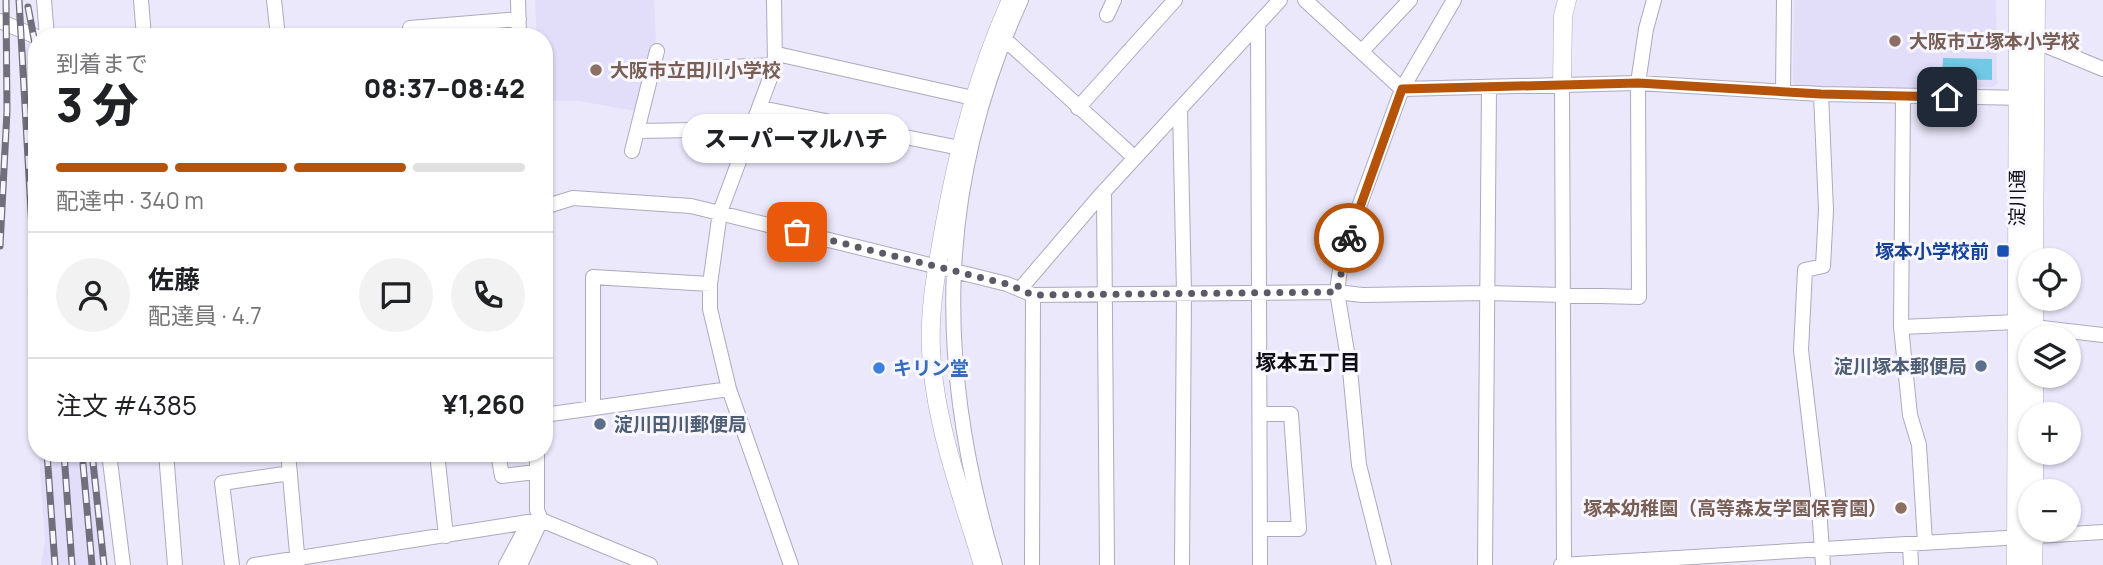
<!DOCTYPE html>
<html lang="ja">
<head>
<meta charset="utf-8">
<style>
	body { margin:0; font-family:Manrope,"Noto Sans JP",sans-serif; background:#f2f2f2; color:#202124; height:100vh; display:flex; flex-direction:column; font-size:26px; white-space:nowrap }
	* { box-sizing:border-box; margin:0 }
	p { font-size:23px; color:#757577 }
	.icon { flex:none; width:38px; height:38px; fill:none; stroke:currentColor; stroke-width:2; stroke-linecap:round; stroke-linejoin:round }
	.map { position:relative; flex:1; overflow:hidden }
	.sheet { position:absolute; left:28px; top:28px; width:525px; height:434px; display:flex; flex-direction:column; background:#fff; border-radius:28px; box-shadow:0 2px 5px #0004 }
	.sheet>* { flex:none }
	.fabs { position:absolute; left:2018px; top:248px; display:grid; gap:14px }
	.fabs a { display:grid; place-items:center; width:63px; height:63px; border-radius:50%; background:#fff; box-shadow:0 2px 5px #0004; font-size:35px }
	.pin { position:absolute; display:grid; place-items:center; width:60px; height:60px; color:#fff; margin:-30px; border-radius:14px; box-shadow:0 4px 10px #0006 }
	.courier { position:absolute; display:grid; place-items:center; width:70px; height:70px; margin:-35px; border:5px solid #b45309; border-radius:50%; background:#fff; color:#222; box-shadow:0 2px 9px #0007 }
	.bubble { position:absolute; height:49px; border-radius:24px; background:#fff; box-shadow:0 2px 5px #0004; font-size:23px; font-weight:800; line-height:49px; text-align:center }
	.summary em { font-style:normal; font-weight:800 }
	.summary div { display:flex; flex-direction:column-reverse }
	.summary { display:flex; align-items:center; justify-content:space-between; height:119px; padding:0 28px }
	h1 { font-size:46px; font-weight:800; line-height:52px }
	.bar { display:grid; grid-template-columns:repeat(4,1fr); gap:10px 7px; align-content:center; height:84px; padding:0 28px }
	.bar i { height:9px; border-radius:5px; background:#e0e0e0 }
	.bar .current { background:#b45309 }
	.bar p { grid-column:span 4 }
	.line { display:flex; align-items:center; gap:18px; padding:0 28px; border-top:2px solid #e0e0e0 }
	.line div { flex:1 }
	.round { display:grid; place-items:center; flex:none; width:74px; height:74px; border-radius:37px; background:#f2f2f2 }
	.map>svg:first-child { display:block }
	.built { fill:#e2ddf9 }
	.water { fill:#72c9e5 }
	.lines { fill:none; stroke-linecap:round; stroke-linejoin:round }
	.minor-casing { stroke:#adaabe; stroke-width:16 }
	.tertiary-casing { stroke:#adaabe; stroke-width:19 }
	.minor { stroke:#fff; stroke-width:14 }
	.tertiary { stroke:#fff; stroke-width:18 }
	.rail-casing { stroke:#706f7b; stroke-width:7 }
	.rail { stroke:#f8f7ff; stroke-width:4.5; stroke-dasharray:13; stroke-linecap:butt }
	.done { stroke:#5c5a66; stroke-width:7; stroke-dasharray:0 12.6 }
	.route { stroke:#b45309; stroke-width:9 }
	.education-dot { fill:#8d6e63; stroke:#f8f7ff; stroke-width:2.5 }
	.transit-dot { fill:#1a4fb4; stroke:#f8f7ff; stroke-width:2.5 }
	.service-dot { fill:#5c6f8a; stroke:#f8f7ff; stroke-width:2.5 }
	.shop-dot { fill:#3f7fe0; stroke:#f8f7ff; stroke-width:2.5 }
	.labels { text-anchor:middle; stroke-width:6; stroke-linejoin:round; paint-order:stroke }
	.education-label { font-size:19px; font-weight:bold; fill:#785e54; stroke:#f8f7ff; text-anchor:start }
	.street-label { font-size:19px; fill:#0f0e15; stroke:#f8f7ff }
	.transit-label { font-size:19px; font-weight:bold; fill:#164399; stroke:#f8f7ff; text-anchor:end }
	.service-label { font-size:19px; font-weight:bold; fill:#4e5e75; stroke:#f8f7ff; text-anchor:end }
	.shop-label { font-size:19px; font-weight:bold; fill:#366cbe; stroke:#f8f7ff; text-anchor:start }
	.neighbourhood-label { font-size:21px; font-weight:bold; fill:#0f0e15; stroke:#f8f7ff }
</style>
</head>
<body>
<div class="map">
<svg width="2103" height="565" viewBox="0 0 2103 565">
	<rect width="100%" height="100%" fill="#ebe8fc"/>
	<!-- built -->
	<path class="built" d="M535,0H654L656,40L636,111L579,101H544V37H537Z
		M1794,0H1996L1997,84L1993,87L1799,89L1793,82Z
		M27,287H37V419Z
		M39,453H97L108,565H41L45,541Z"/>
	<!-- water -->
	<path class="water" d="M1943,58L1992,59V80L1942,79Z"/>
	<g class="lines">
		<defs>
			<path id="minor" d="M44,0L47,37
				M141,0L144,37
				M274,0L278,37
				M518,0L519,37
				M774,0L775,65L720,212L710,284V309L729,389L791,565
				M1305,0L1402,89L1638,83L1821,94L2028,98
				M1107,15L1114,0
				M0,21L37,37
				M1258,26L1260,565
				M999,34L1135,158
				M409,37L410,28L519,19
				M2026,41L2037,42L2103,69
				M1362,51L1410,0
				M777,54L973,98
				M652,70L775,65
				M1562,85L1564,565
				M1783,91L1784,0
				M1821,94L1826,210L1823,266L1805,270L1801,350L1818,494L1823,565
				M1903,97L1901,327L1910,415L1919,445L1925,542
				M761,108L960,148
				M1078,108L1175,0
				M1180,110L1184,292L1182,565
				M637,131L753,129
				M632,151L657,51
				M1104,192L1107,565
				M544,207L573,198L691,206L1007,284L1033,295L1337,292L1362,295L1486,293L1639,297L1638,83L1646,29L1654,0
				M1021,288L1098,198L1280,0
				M1901,327L2017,322L2034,327L2103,335
				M593,408V277L710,284
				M1260,414H1291L1299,529H1260
				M544,415L729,389
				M109,453L123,565
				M166,453L175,565
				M288,453L298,565
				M437,453L446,536
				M498,453L502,476L536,472
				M1910,544L1911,565
				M232,565L222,483L290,473
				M254,565L541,520L650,565
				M506,565L529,522
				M520,565L541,520L537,510V453
				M995,565C936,368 935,189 1021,0
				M1032,565L1033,295
				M1384,565L1359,465L1350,370L1337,292L1340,269L1356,215L1402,89L1454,0
				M1485,565L1489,87
				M1561,565L2103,532"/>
			<path id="tertiary" d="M1562,85L1563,16L1567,0
				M2034,261L2036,0
				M2034,338V299
				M2034,376V415
				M2034,453V492
				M983,565C962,496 934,422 931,349C929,308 937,268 944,228C958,149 978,73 1011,0
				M2016,565L2018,0
				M2033,565L2034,530"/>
		</defs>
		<!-- minor casing -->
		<use href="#minor" class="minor-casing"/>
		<!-- tertiary casing -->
		<use href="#tertiary" class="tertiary-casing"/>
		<!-- minor -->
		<use href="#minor" class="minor"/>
		<!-- tertiary -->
		<use href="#tertiary" class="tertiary"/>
		<defs>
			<path id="rail" d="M19,0L37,317
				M28,7L37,54
				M32,79L37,110
				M0,246L7,111L6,0
				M47,453L55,565
				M64,453L72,565
				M92,453L104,565
				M83,464L92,565"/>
		</defs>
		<!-- rail casing -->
		<use href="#rail" class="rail-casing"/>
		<!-- rail -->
		<use href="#rail" class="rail"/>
	</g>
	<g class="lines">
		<!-- done -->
		<path class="done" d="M797,232L1007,284L1033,295L1337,292L1349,238"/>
		<!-- route -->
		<path class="route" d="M1349,238L1402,89L1638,83L1821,94L1947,97"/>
	</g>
	<!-- markers -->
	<g class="education-dot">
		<circle cx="1895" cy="41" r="7"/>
		<circle cx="596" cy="70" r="7"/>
		<circle cx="1901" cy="508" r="7"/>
	</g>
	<rect class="transit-dot" x="1996" y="244" width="14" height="14" rx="3.5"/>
	<g class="service-dot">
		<circle cx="1981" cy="366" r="7"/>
		<circle cx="600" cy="424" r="7"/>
	</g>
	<circle class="shop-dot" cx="879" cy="368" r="7"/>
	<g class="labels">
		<!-- education labels -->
		<g class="education-label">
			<text x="1909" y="48">大阪市立塚本小学校</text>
			<text x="610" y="77">大阪市立田川小学校</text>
			<text x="1887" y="515" text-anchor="end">塚本幼稚園（高等森友学園保育園）</text>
		</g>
		<!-- street labels -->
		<g class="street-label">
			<text transform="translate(2017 198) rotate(-90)" y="7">淀川通</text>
		</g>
		<!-- transit labels -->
		<g class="transit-label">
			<text x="1989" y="258">塚本小学校前</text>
		</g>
		<!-- service labels -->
		<g class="service-label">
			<text x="1967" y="373">淀川塚本郵便局</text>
			<text x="614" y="431" text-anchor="start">淀川田川郵便局</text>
		</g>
		<!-- shop labels -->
		<g class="shop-label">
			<text x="893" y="375">キリン堂</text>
		</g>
		<!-- neighbourhood labels -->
		<g class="neighbourhood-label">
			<text x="1308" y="370">塚本五丁目</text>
		</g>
	</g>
</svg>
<div class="fabs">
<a><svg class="icon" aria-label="locate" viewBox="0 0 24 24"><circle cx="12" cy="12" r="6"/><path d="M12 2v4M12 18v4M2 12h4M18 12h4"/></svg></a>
<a><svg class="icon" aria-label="layers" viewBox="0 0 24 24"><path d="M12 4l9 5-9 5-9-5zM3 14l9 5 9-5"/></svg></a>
<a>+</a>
<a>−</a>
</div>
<div class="pin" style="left:797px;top:232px;background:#ea580c"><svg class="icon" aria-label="bag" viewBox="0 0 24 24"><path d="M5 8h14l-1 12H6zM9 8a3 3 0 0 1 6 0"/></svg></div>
<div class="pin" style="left:1947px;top:97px;background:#1f2937"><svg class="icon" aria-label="home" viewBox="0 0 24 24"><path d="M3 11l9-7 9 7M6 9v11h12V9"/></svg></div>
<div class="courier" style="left:1349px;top:238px"><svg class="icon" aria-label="bike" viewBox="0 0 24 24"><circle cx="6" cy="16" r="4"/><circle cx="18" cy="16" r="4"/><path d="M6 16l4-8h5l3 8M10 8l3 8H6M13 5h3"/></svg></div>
<div class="bubble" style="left:682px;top:114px;width:228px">スーパーマルハチ</div>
<section class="sheet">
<div class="summary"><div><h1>3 分</h1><p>到着まで</p></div><em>08:37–08:42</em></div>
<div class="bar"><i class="current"></i><i class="current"></i><i class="current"></i><i></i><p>配達中 · 340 m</p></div>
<div class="line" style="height:126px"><a class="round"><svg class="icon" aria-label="person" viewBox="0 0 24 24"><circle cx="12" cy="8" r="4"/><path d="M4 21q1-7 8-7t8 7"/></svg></a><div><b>佐藤</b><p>配達員 · 4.7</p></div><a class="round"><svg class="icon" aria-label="chat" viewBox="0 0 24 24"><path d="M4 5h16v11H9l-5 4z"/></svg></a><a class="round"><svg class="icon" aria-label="phone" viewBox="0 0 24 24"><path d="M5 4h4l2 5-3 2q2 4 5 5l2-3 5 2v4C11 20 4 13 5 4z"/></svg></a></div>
<div class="line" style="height:91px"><div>注文 #4385</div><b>¥1,260</b></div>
</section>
</div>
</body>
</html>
